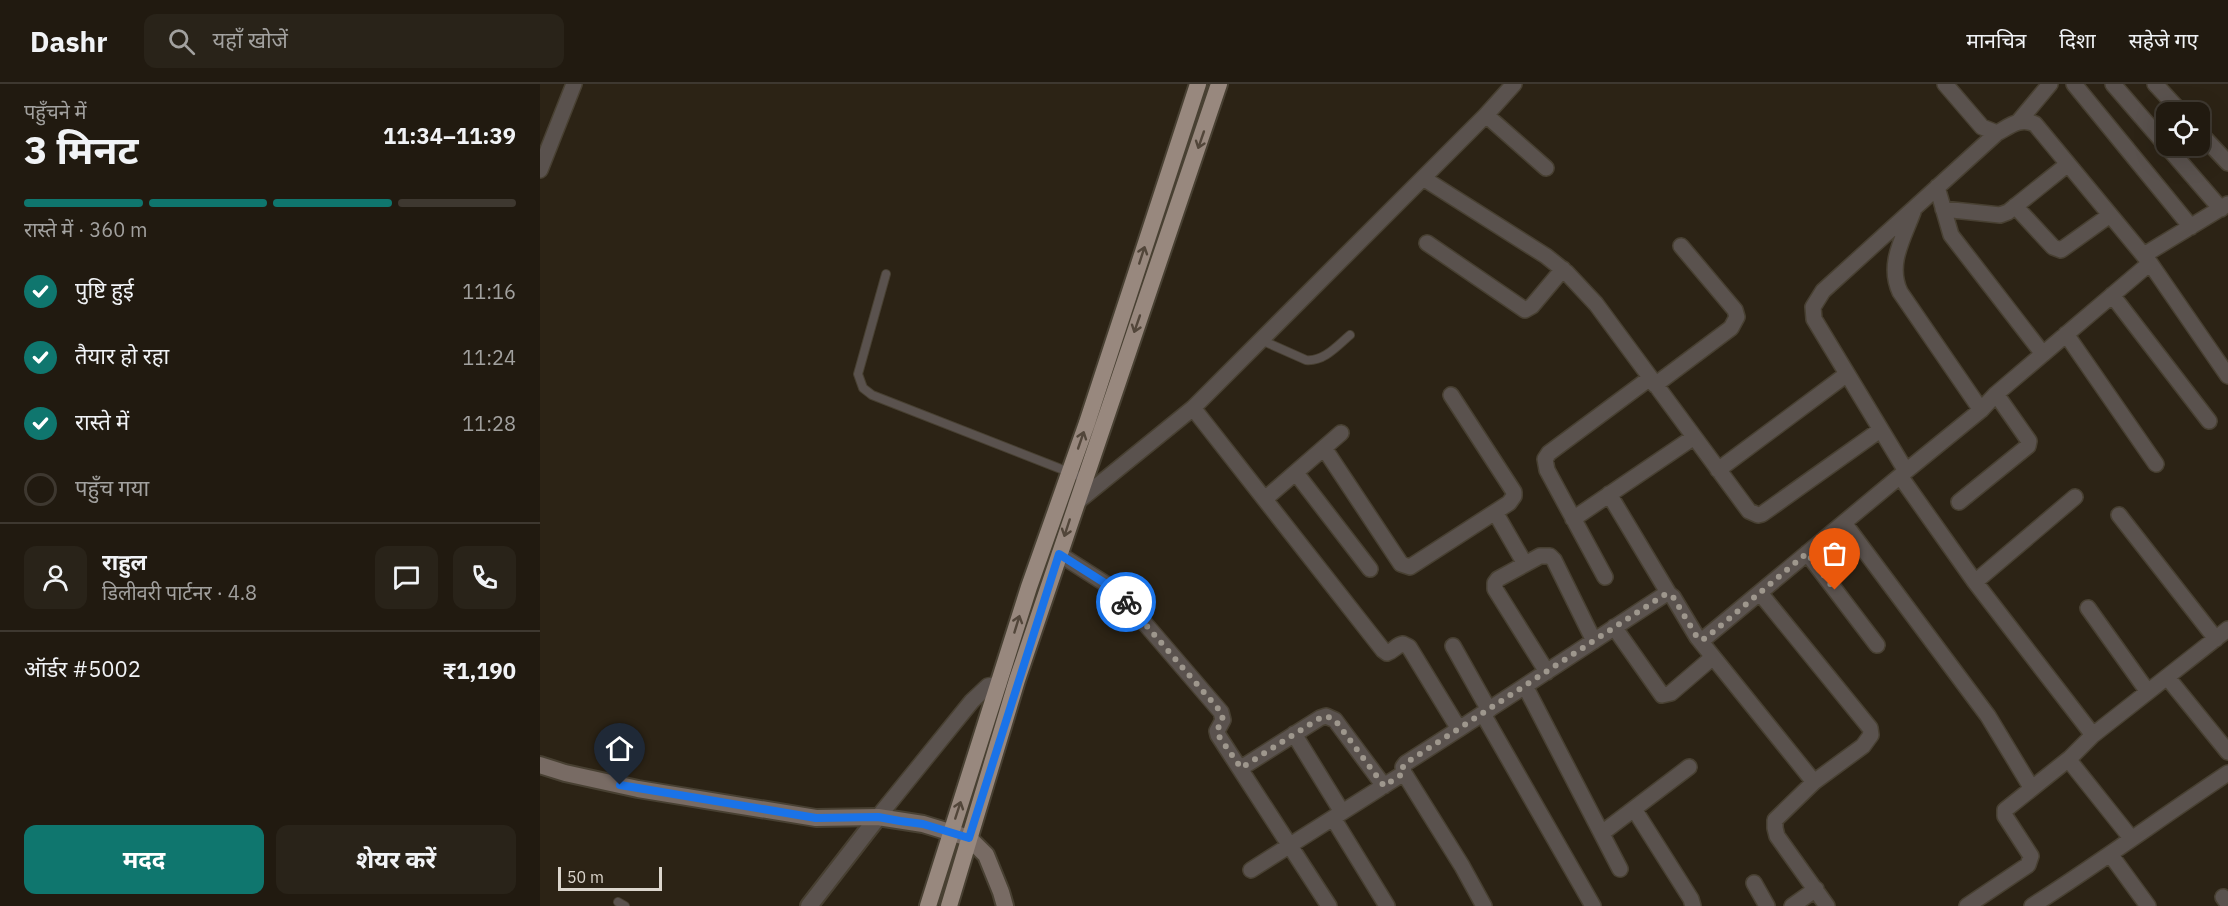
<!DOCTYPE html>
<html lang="hi">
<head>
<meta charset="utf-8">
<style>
	body { margin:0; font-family:"IBM Plex Sans","Noto Sans Devanagari",sans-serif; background:#292319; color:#f1f3f6; height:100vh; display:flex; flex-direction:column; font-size:22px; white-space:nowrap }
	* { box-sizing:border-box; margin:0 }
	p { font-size:20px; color:#a2a19f }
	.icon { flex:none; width:33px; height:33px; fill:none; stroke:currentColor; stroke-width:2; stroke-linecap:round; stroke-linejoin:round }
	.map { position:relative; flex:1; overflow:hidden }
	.drawer { display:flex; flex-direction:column; background:#211a10; width:540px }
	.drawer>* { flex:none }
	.tools { position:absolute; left:1616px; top:18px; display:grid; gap:12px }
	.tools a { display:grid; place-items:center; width:54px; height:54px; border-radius:12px; background:#211a10; box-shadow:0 6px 24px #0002,0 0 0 2px #3e3830; font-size:30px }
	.scale { position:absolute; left:18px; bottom:15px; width:104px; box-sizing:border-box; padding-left:6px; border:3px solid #dcd6cd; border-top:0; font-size:16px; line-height:21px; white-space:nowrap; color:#dcd6cd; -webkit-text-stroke:4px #2c2315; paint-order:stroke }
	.pin { position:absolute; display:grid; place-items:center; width:51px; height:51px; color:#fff; margin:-62px -26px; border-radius:50% 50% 50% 0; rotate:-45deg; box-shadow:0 0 6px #0007 }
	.pin .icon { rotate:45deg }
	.courier { position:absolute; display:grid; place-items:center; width:60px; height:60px; margin:-30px; border:4px solid #1a73e8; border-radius:50%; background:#fff; color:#222; box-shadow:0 2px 8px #0007 }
	.summary em { font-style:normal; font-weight:700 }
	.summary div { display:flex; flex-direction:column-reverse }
	.summary { display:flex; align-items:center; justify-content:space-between; height:102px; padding:0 24px }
	h1 { font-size:39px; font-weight:700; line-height:45px }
	.bar { display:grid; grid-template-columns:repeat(4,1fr); gap:9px 6px; align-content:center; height:72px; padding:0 24px }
	.bar i { height:8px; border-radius:4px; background:#3e3830 }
	.bar .selected { background:#0f766e }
	.bar p { grid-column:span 4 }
	.line { display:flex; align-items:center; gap:15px; padding:0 24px; border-top:2px solid #3e3830 }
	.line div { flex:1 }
	.round { display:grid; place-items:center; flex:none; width:63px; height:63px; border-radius:12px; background:#292319 }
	ol { padding:0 24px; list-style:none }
	li { display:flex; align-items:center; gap:18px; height:66px }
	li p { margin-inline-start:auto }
	li .icon { padding:6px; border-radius:50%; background:#0f766e; color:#fff; stroke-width:4 }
	li:last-child { color:#a2a19f }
	li i { width:33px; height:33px; border:3px solid #3e3830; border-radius:50% }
	.button { display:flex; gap:12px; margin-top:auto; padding:12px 24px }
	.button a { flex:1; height:69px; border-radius:12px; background:#0f766e; color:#fff; font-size:24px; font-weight:700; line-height:69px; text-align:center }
	.button a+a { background:#292319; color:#f1f3f6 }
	header { display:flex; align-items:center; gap:36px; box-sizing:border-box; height:84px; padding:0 30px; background:#211a10; border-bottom:2px solid #3e3830 }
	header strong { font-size:28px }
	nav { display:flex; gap:33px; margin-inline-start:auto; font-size:21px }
	.search { width:420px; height:54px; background:#292319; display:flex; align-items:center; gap:15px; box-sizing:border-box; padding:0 21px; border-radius:12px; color:#a2a19f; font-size:22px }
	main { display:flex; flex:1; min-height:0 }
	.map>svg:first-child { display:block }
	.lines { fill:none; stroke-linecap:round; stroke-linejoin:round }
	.service-casing { stroke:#484032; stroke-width:10 }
	.minor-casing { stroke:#484032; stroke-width:18 }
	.tertiary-casing { stroke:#484032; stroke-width:20 }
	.secondary-casing { stroke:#484032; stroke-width:20 }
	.trunk-casing { stroke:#484032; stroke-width:20 }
	.service { stroke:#5a524e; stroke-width:8 }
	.minor { stroke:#5a524e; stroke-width:15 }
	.tertiary { stroke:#5a524e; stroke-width:16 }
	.secondary { stroke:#786b64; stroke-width:16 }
	.trunk { stroke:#98887e; stroke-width:16 }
	.oneway { stroke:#52463a }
	.done { stroke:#9e978d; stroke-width:6; stroke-dasharray:0 10.8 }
	.route { stroke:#1a73e8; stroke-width:8 }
</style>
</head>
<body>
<header>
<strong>Dashr</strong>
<div class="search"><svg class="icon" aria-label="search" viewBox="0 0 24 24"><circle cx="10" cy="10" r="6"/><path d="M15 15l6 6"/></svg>यहाँ खोजें</div>
<nav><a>मानचित्र</a><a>दिशा</a><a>सहेजे गए</a></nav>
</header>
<main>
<section class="drawer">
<div class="summary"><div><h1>3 मिनट</h1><p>पहुँचने में</p></div><em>11:34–11:39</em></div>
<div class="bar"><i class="selected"></i><i class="selected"></i><i class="selected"></i><i></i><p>रास्ते में · 360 m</p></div>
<ol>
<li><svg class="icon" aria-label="check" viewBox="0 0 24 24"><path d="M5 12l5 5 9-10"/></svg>पुष्टि हुई<p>11:16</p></li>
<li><svg class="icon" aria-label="check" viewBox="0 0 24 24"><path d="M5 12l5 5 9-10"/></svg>तैयार हो रहा<p>11:24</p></li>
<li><svg class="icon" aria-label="check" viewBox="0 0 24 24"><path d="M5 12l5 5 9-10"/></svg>रास्ते में<p>11:28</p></li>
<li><i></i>पहुँच गया</li>
</ol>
<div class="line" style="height:108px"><a class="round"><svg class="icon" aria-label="person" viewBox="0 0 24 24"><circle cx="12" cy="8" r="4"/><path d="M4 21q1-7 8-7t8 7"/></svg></a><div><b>राहुल</b><p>डिलीवरी पार्टनर · 4.8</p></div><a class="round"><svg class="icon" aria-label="chat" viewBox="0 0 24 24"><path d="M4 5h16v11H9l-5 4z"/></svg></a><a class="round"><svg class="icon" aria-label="phone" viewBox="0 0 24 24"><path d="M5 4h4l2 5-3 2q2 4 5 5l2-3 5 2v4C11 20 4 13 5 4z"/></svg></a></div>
<div class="line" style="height:78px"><div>ऑर्डर #5002</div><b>₹1,190</b></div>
<div class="button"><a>मदद</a><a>शेयर करें</a></div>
</section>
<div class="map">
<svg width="1688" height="822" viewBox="0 0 1688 822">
	<rect width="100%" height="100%" fill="#2c2315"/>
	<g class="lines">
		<defs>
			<path id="service" d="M346,190L318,290L323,304L332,311L544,394
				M721,256L766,276C784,278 798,261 810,251
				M78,818L85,822"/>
			<path id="minor" d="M1405,0L1442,43L1457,49C1470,42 1480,33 1495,40L1610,179L1456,310L1441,326L1360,392L1435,498L1553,651L1530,674L1532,680L1591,754
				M1534,0L1651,143
				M1573,0L1681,125
				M1615,0L1641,28
				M946,31L1006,84
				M1479,37L1510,0
				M1659,48L1688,79
				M0,86L34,0
				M883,94L1006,172L1026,188L1056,220L1209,427L1218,431L1222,430L1340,346
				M1397,103L1411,151L1503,270
				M1475,122L1513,163L1521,166L1570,131
				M1403,125L1460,131L1468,128L1528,80
				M1373,128C1363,155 1347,180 1360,208L1441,326
				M887,159L985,226L992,222L1023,185
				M1604,171L1688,120
				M1610,179L1688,292
				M1572,211L1669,337
				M1526,250L1616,380
				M1115,301L1191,244L1197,233L1195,226L1141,162
				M653,324L843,566L847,569C854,567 856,561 863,560L869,563L919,645L1124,511L1129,510L1133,513L1157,553L1161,556L1165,554L1360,392
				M784,364L861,480L870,483L969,419L974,412V408L911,311
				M1178,386L1307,290
				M1366,387L1274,235L1273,223L1283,207L1457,49
				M756,389L830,485
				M1069,410L1129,510
				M725,415L801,349
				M1419,418L1488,362L1489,357L1456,310
				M536,419L653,324L946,31L974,0
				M955,428L985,480
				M1579,431L1676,555
				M1033,435L1154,353
				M1304,439L1448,632L1491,703
				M1267,469L1337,561
				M519,470L577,507L681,628L683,636L677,647L678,651L789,822
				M1065,493L1007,386L1005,375L1009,369L1110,294
				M1435,498L1535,413
				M1220,509L1330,644L1331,651L1323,662L1274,698L1235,736V744L1237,752L1287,822
				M1548,524L1608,608
				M1074,543L1122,611L1131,609L1173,573
				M1157,553L1274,698
				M913,562L949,626
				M1007,588L955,505V499L958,495L1000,472H1010L1014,476L1054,557
				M1627,593L1688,668
				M985,602L1080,785
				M943,630L1053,822
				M919,645L866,679L863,683L864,689L922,782L944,822
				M754,650L802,728
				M1553,651L1688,545
				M701,684L780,634L786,632L795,636L844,702
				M1094,725L1151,815L1153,822
				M338,733L432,617L448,602L459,600
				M793,734L847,822
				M1062,749L1149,683
				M1570,770L1608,822
				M711,786L864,689
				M1214,799L1227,822
				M1683,813L1688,820
				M1252,822L1276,805
				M1427,822L1488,781L1491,772L1465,732V726L1530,674
				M1492,822C1559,779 1622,733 1688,689"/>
			<path id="tertiary" d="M269,822L338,733"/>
			<path id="secondary" d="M0,681L25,689L98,705L276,734L338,733L383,740L429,754L446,771L461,808L465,822"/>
			<path id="trunk" d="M388,822L489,503L547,339L658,0
				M409,822L477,596L679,0"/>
		</defs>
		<!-- service casing -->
		<use href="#service" class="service-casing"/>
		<!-- minor casing -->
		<use href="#minor" class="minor-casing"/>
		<!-- tertiary casing -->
		<use href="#tertiary" class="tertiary-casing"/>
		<!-- secondary casing -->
		<use href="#secondary" class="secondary-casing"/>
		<!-- trunk casing -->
		<use href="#trunk" class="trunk-casing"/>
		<!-- service -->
		<use href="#service" class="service"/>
		<!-- minor -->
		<use href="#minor" class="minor"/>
		<!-- tertiary -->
		<use href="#tertiary" class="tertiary"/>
		<!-- secondary -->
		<use href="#secondary" class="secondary"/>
		<!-- trunk -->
		<use href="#trunk" class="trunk"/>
	</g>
	<!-- one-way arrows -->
	<defs><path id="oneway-shaft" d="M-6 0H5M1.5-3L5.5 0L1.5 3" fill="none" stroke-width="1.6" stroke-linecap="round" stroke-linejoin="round" transform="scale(1.5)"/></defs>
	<g class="oneway">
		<use href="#oneway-shaft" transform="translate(661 56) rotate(109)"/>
		<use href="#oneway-shaft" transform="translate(602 171) rotate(-72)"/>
		<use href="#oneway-shaft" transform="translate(597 240) rotate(109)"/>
		<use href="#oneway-shaft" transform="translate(541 356) rotate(-71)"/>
		<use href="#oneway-shaft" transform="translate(527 444) rotate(108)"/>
		<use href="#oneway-shaft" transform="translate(477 540) rotate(-73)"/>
		<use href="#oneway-shaft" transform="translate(418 726) rotate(-72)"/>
	</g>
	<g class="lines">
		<!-- done -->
		<path class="done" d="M586,518L681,628L683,636L678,644V651L701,684L780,634L786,632L795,636L844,702L864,689L863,683L866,679L1124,511L1129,510L1133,513L1157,553L1161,556L1166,554L1267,469L1295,506"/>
		<!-- route -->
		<path class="route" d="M80,701L276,734L338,733L360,737L383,740L429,754L519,470L571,503L586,518"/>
	</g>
</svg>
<div class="tools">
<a><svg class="icon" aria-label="locate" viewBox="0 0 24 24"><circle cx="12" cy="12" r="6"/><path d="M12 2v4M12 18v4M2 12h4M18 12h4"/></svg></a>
</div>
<div class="scale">50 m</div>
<div class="pin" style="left:1295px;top:506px;background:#ea580c"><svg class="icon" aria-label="bag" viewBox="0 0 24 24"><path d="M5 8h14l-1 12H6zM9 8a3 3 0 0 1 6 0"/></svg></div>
<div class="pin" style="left:80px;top:701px;background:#1f2937"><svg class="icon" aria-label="home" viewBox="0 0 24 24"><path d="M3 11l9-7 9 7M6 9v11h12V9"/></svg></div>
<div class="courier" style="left:586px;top:518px"><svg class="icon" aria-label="bike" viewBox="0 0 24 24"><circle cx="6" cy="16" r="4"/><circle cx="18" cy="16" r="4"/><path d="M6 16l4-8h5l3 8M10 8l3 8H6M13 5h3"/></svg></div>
</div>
</main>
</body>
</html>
